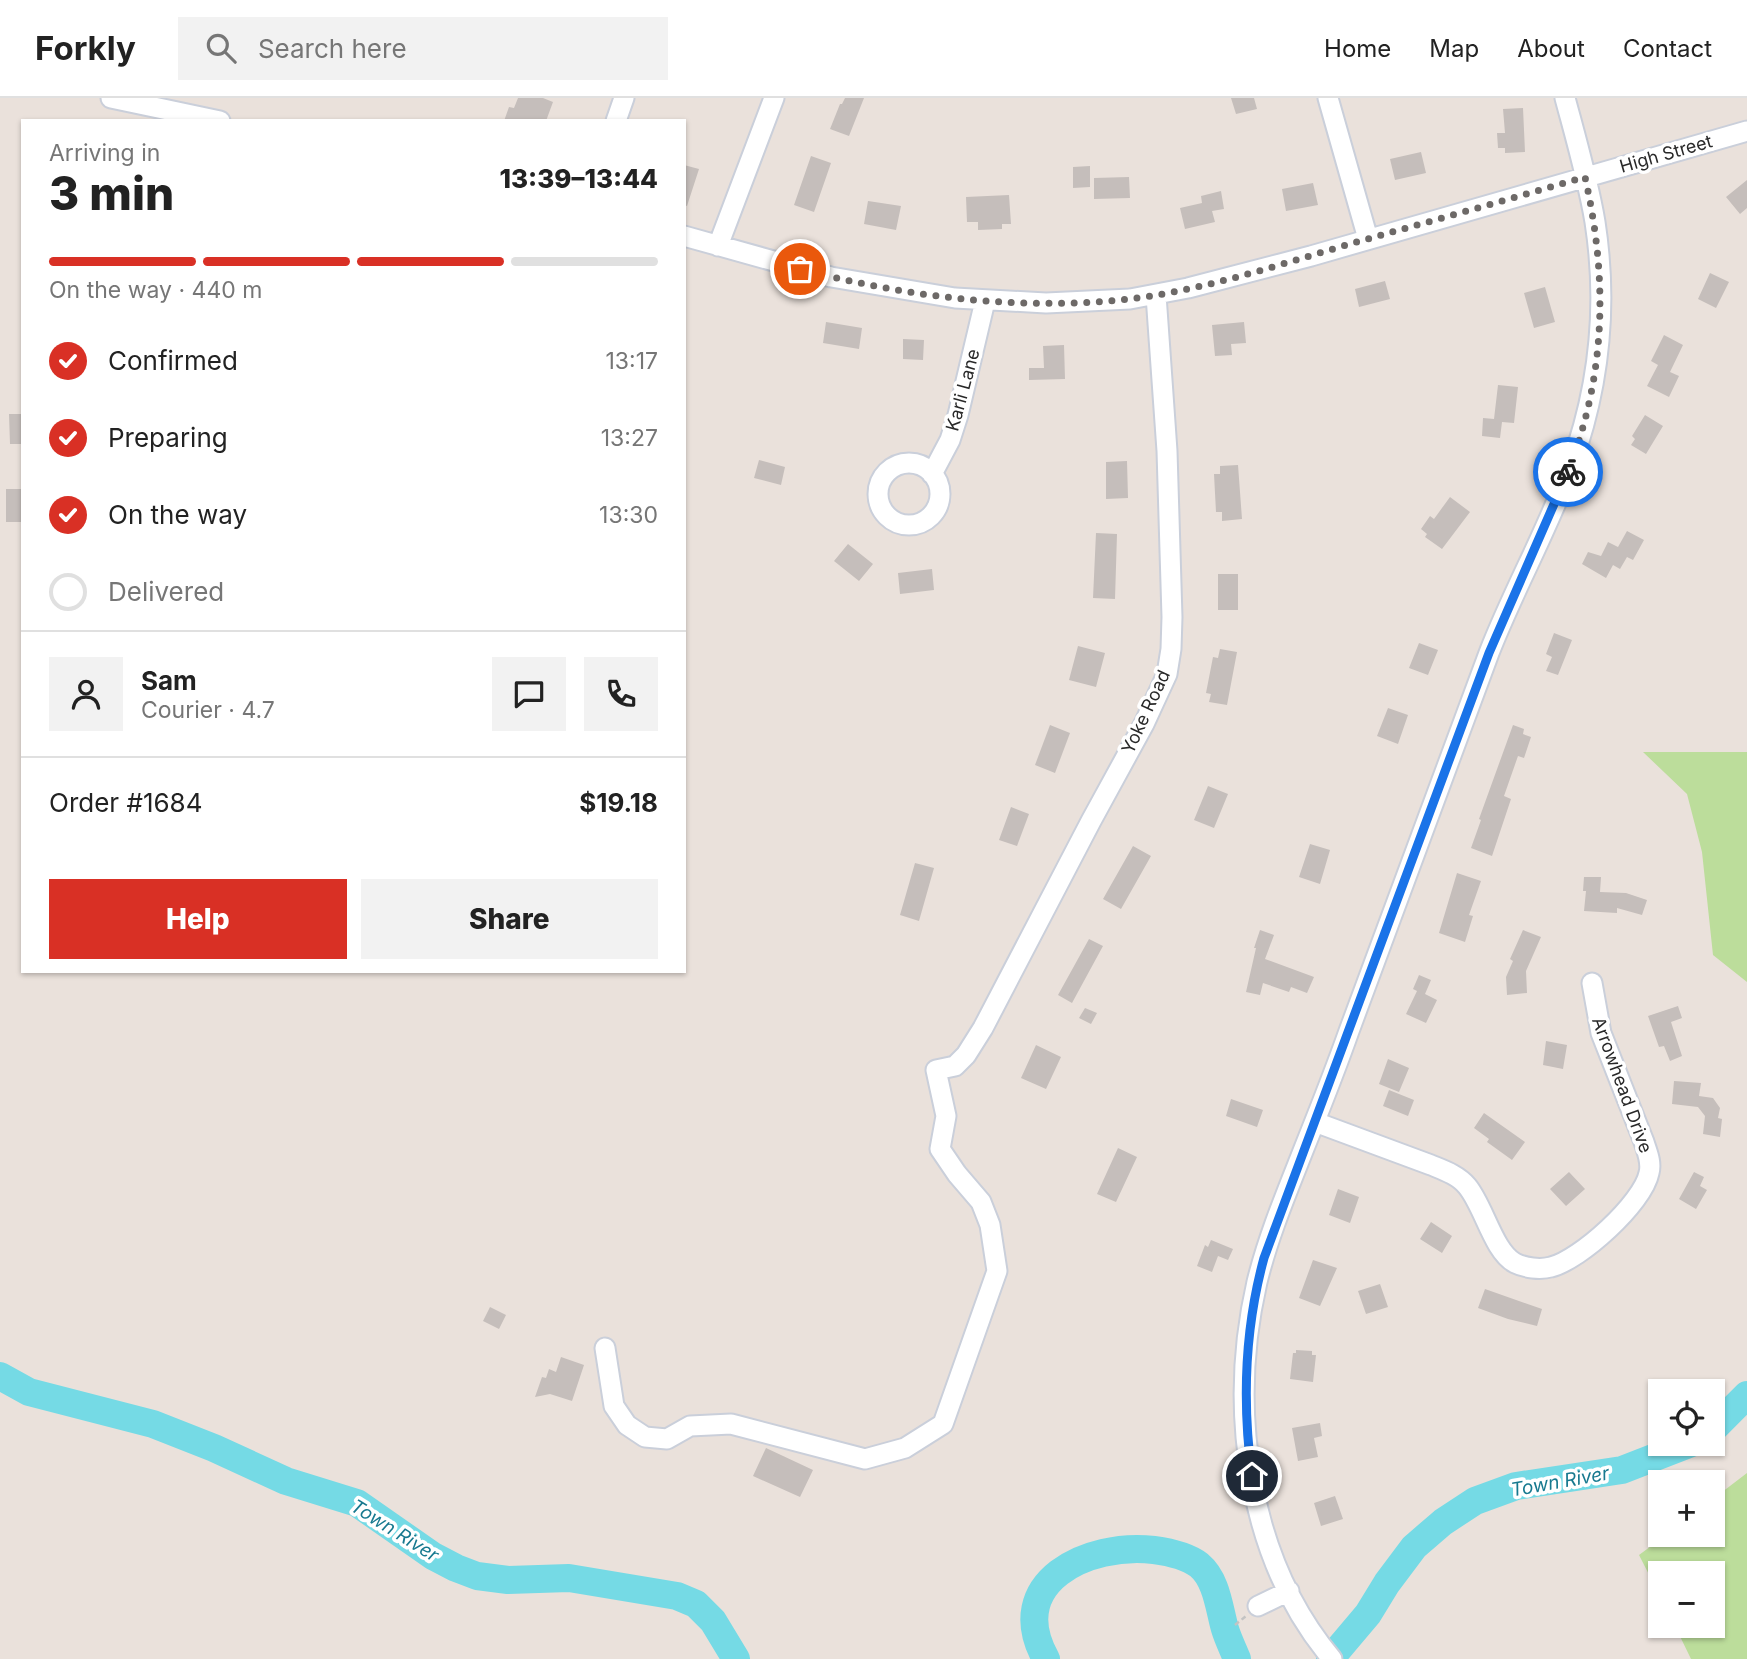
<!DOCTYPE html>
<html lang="en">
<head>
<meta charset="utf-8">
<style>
	body { margin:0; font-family:Inter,sans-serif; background:#f2f2f2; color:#222; height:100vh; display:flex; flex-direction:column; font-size:26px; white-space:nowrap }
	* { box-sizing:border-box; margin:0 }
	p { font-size:23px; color:#767676 }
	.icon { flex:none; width:38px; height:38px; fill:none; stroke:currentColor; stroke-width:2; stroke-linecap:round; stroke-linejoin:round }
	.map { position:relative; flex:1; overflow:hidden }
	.drawer { position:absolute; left:21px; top:21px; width:665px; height:854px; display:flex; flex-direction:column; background:#fff; border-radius:0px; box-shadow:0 2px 5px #0004 }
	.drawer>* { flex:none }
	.controls { position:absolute; left:1648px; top:1281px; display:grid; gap:14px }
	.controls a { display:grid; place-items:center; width:77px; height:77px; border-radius:0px; background:#fff; box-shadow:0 2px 5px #0004; font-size:35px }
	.pin { position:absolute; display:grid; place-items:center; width:60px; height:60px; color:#fff; margin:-30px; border:4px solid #fff; border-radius:50%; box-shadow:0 2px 7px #0007 }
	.courier { position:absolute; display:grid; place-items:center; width:70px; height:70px; margin:-35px; border:5px solid #1a73e8; border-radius:50%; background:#fff; color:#222; box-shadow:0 2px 9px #0007 }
	.overview em { font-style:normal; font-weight:800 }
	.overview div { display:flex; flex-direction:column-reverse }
	.overview { display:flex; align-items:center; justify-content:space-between; height:119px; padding:0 28px }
	h1 { font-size:46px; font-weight:800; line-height:52px }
	.bar { display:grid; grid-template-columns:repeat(4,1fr); gap:10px 7px; align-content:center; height:84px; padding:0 28px }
	.bar i { height:9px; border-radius:5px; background:#e0e0e0 }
	.bar .current { background:#d93025 }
	.bar p { grid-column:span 4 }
	.line { display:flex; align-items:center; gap:18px; padding:0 28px; border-top:2px solid #e0e0e0 }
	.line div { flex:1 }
	.round { display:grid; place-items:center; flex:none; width:74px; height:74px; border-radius:0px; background:#f2f2f2 }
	ol { padding:0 28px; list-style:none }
	li { display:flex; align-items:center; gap:21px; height:77px }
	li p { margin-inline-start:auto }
	li .icon { padding:7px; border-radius:50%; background:#d93025; color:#fff; stroke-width:4 }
	li:last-child { color:#767676 }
	li i { width:38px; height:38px; border:4px solid #e0e0e0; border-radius:50% }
	.button { display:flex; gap:14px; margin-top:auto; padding:14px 28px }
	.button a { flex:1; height:80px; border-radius:0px; background:#d93025; color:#fff; font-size:28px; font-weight:800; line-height:80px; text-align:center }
	.button a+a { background:#f2f2f2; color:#222 }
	header { display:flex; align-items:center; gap:42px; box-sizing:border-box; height:98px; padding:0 35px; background:#fff; border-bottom:2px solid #e0e0e0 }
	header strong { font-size:33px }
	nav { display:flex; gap:38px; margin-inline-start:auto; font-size:24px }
	.search { width:490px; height:63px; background:#f2f2f2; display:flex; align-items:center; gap:18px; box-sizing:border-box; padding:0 24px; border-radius:0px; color:#767676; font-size:26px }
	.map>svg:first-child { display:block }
	.green { fill:#bcdd9b }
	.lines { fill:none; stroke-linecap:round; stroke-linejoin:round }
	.river { stroke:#75dae5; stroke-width:28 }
	.building { fill:#c5bebb }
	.minor-casing { stroke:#cacfda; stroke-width:23 }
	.path { stroke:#c3c3c3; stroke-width:2.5; stroke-dasharray:5 3.5; stroke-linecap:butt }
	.minor { stroke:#fff; stroke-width:19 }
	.done { stroke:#6d6967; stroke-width:7; stroke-dasharray:0 12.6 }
	.route { stroke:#1a73e8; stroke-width:9 }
	.labels { text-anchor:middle; stroke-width:7; stroke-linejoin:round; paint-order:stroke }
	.street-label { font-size:18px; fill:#292929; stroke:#fff }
	.water-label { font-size:19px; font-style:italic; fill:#17798f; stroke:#fff }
</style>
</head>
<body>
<header>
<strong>Forkly</strong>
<div class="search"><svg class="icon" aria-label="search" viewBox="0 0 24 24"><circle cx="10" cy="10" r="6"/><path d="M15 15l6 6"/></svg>Search here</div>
<nav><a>Home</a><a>Map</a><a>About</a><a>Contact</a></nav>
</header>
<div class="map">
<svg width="1747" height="1561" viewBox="0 0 1747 1561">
	<rect width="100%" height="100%" fill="#eae1db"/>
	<!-- green -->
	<path class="green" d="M1643,654H1747V884L1713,857L1702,754L1687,696Z
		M1747,1375V1561H1691L1675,1528H1713V1475H1661V1500L1639,1457L1666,1437H1713V1401Z"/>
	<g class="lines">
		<!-- river -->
		<path class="river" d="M0,1278L29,1294L153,1326L214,1350L286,1383L357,1405L433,1458L456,1470L477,1478L508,1482L569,1480L677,1498L696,1506L713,1523L736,1561
			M1713,1331L1747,1297
			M1046,1561C1003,1484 1088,1444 1154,1452C1169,1454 1187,1458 1199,1467C1217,1482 1219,1510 1225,1531C1228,1541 1233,1551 1237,1561
			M1330,1561L1368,1516L1387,1485L1414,1449L1443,1424L1475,1403L1516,1388L1622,1372L1689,1346"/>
	</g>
	<!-- building -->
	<path class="building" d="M518,0H543L553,4L546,23H504L509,9L514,10Z
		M845,0H864L849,38L830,31L840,6H842Z
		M1231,0H1254L1257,11L1236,16Z
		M1523,10L1525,54L1505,55V50H1498L1497,35H1505L1503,11Z
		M1421,54L1426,75L1395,82L1390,61Z
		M811,58L831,65L814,114L794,107Z
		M684,67L699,71L687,108L684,107Z
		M1090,68V89L1073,90V69Z
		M1129,79L1130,100L1094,101V80Z
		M1747,82V110L1740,116L1726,99Z
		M1313,85L1318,107L1286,113L1282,91Z
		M1221,93L1224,111L1212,113L1215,124L1185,131L1180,110L1202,105L1201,98Z
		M1009,97L1011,126H1002V131L978,132V124H967L966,99Z
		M868,103L901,108L896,132L864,126Z
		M1710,175L1729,184L1716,210L1698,201Z
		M1385,183L1390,201L1359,209L1355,191Z
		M1545,189L1555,224L1534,230L1524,195Z
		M826,224L862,230L859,251L823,245Z
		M1244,224L1246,245L1231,246L1232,257L1215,258L1212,227Z
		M1664,237L1683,247L1670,274L1679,278L1669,299L1647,288L1658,267L1651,263Z
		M903,241L924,242L923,262L903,261Z
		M1064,247L1065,281L1029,282V270H1044L1043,248Z
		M1498,287L1518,289L1514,325L1502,324L1500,340L1482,338L1483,320L1494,321Z
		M9,316H23V346H10Z
		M1645,317L1663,328L1646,356L1631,347L1635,341L1632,338Z
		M759,362L785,369L781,387L754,380Z
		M1127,363L1128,400L1106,401V364Z
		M1238,367L1242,421L1222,423V414H1216L1214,376H1220V368Z
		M6,391H23V424H6Z
		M1450,399L1470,414L1442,451L1425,439L1427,436L1421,431L1430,418L1434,421Z
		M1627,433L1644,442L1633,462L1627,459L1620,471L1613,467L1606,480L1582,466L1588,454L1601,458L1608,444L1618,449Z
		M1096,435L1117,436L1115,501L1093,500Z
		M848,446L873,466L859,483L834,463Z
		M932,471L934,492L900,496L898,475Z
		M1218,476H1238V512H1218Z
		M1554,535L1572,542L1558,577L1546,573L1552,559L1546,556Z
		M1419,545L1438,552L1428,577L1409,570Z
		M1078,548L1105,555L1096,589L1069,582Z
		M1220,551L1237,554L1227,607L1209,604L1211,596L1206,595L1213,559L1218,560Z
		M1388,610L1408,617L1398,646L1377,638Z
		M1050,627L1070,635L1055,675L1035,667Z
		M1513,627L1524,631L1523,636L1531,639L1524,660L1518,658L1504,698L1511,701L1492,758L1471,750L1481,722L1479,721Z
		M1208,688L1228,696L1214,730L1194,722Z
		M1011,709L1029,716L1017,748L999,742Z
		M1310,746L1330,752L1320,786L1299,779Z
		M1133,748L1151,758L1121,811L1103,801Z
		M915,765L934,770L919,823L900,817Z
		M1457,775L1481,783L1469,817L1473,818L1465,844L1439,835Z
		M1584,779H1601L1600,794L1626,795L1647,802L1642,817L1617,810V815L1584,813L1586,793H1583Z
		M1260,832L1274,837L1265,861L1314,879L1307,895L1291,889L1289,894L1263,885L1260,897L1246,894L1256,850H1254Z
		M1523,832L1541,839L1526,873L1527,895L1507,897L1506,879L1513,863L1510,861Z
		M1089,841L1103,848L1072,905L1058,897Z
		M1419,877L1431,882L1425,896L1437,902L1426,925L1406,916L1417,893L1413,891Z
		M1678,908L1682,920L1671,924L1682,958L1670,963L1664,948L1659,949L1648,918Z
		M1085,910L1097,915L1091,926L1079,920Z
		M1546,943L1567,947L1563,971L1543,967Z
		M1036,947L1061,959L1046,991L1021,980Z
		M1388,961L1409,970L1399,994L1379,986Z
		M1674,983L1701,985L1699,998L1713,1000L1720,1010L1718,1020L1722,1021L1720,1039L1703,1036L1705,1018L1698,1009L1672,1006Z
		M1389,992L1414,1002L1408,1018L1383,1008Z
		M1231,1001L1263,1012L1257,1029L1226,1018Z
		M1484,1015L1525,1044L1512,1062L1487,1044L1489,1041L1474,1030Z
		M1118,1050L1137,1059L1116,1104L1097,1096Z
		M1569,1074L1585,1091L1566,1108L1550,1091Z
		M1694,1074L1704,1079L1700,1088L1707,1092L1696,1111L1679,1101Z
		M1338,1091L1359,1099L1350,1125L1329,1117Z
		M1431,1124L1452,1138L1442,1155L1420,1141Z
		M1211,1142L1233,1151L1228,1162L1218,1158L1212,1174L1197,1168L1205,1147L1208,1149Z
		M1313,1162L1337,1170L1320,1208L1299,1200Z
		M1380,1186L1388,1209L1366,1216L1358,1193Z
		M1485,1191L1542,1211L1537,1228L1508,1221L1478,1210Z
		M490,1209L506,1217L499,1231L483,1223Z
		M1296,1252L1312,1253V1257H1316L1313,1284L1290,1281L1293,1255H1296Z
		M561,1259L584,1267L572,1303L550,1296L535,1299L542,1279L546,1280L549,1271L556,1274Z
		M1320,1325L1322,1338L1314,1340L1318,1359L1298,1363L1292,1330Z
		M766,1350L813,1372L800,1399L753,1378Z
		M1335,1398L1343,1421L1321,1428L1314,1405Z"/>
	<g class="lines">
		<defs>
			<path id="minor" d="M111,0L220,23
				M1328,0L1368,141
				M616,23L624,0
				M684,138L831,179L955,200L1046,205L1130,201L1188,190L1311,158L1747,33
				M718,148L774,0
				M878 396a31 31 0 1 1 62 0a31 31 0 1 1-62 0Z
				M932,376L950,342L958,317L985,203
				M1315,1024L1431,1067C1443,1072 1458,1077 1467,1088C1484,1108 1493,1153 1515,1165C1525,1170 1540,1172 1551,1169C1580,1162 1643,1105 1649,1075C1652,1064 1647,1054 1644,1044L1601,935L1592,885
				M605,1250L614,1308L627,1327L645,1339L667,1341L690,1328L731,1326L865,1361L905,1350L943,1326L997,1173L990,1127L981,1104L957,1076L940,1051L946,1018L936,972L955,968L966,957L983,930L1091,723L1144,626L1167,576L1171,551L1172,519L1167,353L1156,197
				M1258,1508L1289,1493
				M1332,1561C1247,1460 1228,1310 1257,1184C1268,1139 1286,1096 1303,1053C1319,1013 1335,973 1349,933C1395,807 1442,681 1489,555C1513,493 1547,433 1570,370C1599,291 1608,208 1595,124C1588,82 1576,41 1565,0"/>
		</defs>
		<!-- minor casing -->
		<use href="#minor" class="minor-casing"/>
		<!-- path -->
		<path class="path" d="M1235,1527L1246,1518"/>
		<!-- minor -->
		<use href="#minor" class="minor"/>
	</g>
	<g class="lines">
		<!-- done -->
		<path class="done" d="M800,171C907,199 1019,213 1130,201C1212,191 1292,162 1371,140C1442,120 1514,100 1585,79C1608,181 1606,276 1568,374"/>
		<!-- route -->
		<path class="route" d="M1252,1378C1242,1304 1244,1233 1264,1160L1489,555L1568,374"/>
	</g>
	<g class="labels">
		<!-- street labels -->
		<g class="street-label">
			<text transform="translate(1666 56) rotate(-16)" y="6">High Street</text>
			<text transform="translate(963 292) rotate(-75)" y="6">Karli Lane</text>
			<text transform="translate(1146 614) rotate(-65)" y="6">Yoke Road</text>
			<text transform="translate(1622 987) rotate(70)" y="6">Arrowhead Drive</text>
		</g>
		<!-- water labels -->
		<g class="water-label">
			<text transform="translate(1560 1383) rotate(-10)" y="7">Town River</text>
			<text transform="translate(395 1432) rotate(32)" y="7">Town River</text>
		</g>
	</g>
</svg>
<div class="controls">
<a><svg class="icon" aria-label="locate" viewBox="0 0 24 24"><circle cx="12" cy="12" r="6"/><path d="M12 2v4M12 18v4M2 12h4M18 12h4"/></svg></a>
<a>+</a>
<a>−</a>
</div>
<div class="pin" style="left:800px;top:171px;background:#ea580c"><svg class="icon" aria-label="bag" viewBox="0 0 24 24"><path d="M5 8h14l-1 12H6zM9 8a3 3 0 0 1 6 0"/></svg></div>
<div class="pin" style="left:1252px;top:1378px;background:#1f2937"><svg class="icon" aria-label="home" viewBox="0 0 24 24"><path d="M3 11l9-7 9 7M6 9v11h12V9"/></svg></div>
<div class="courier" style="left:1568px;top:374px"><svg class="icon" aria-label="bike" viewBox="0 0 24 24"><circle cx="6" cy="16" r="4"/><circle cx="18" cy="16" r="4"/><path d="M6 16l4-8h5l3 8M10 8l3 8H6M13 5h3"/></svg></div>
<section class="drawer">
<div class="overview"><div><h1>3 min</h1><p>Arriving in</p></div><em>13:39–13:44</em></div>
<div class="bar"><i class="current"></i><i class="current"></i><i class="current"></i><i></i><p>On the way · 440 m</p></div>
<ol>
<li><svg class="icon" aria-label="check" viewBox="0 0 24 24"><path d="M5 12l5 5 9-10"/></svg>Confirmed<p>13:17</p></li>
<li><svg class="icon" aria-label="check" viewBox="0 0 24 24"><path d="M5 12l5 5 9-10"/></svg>Preparing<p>13:27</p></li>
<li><svg class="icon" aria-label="check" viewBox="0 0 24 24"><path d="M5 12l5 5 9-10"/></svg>On the way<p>13:30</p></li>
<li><i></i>Delivered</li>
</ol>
<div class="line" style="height:126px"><a class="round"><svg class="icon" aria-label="person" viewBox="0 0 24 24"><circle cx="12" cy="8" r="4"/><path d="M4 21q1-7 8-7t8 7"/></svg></a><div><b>Sam</b><p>Courier · 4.7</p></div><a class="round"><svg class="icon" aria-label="chat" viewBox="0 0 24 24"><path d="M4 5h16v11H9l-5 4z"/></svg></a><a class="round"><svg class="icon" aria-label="phone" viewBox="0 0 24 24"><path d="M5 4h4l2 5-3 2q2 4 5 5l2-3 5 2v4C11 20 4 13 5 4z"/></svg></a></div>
<div class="line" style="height:91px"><div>Order #1684</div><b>$19.18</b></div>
<div class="button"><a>Help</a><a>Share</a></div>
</section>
</div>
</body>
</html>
